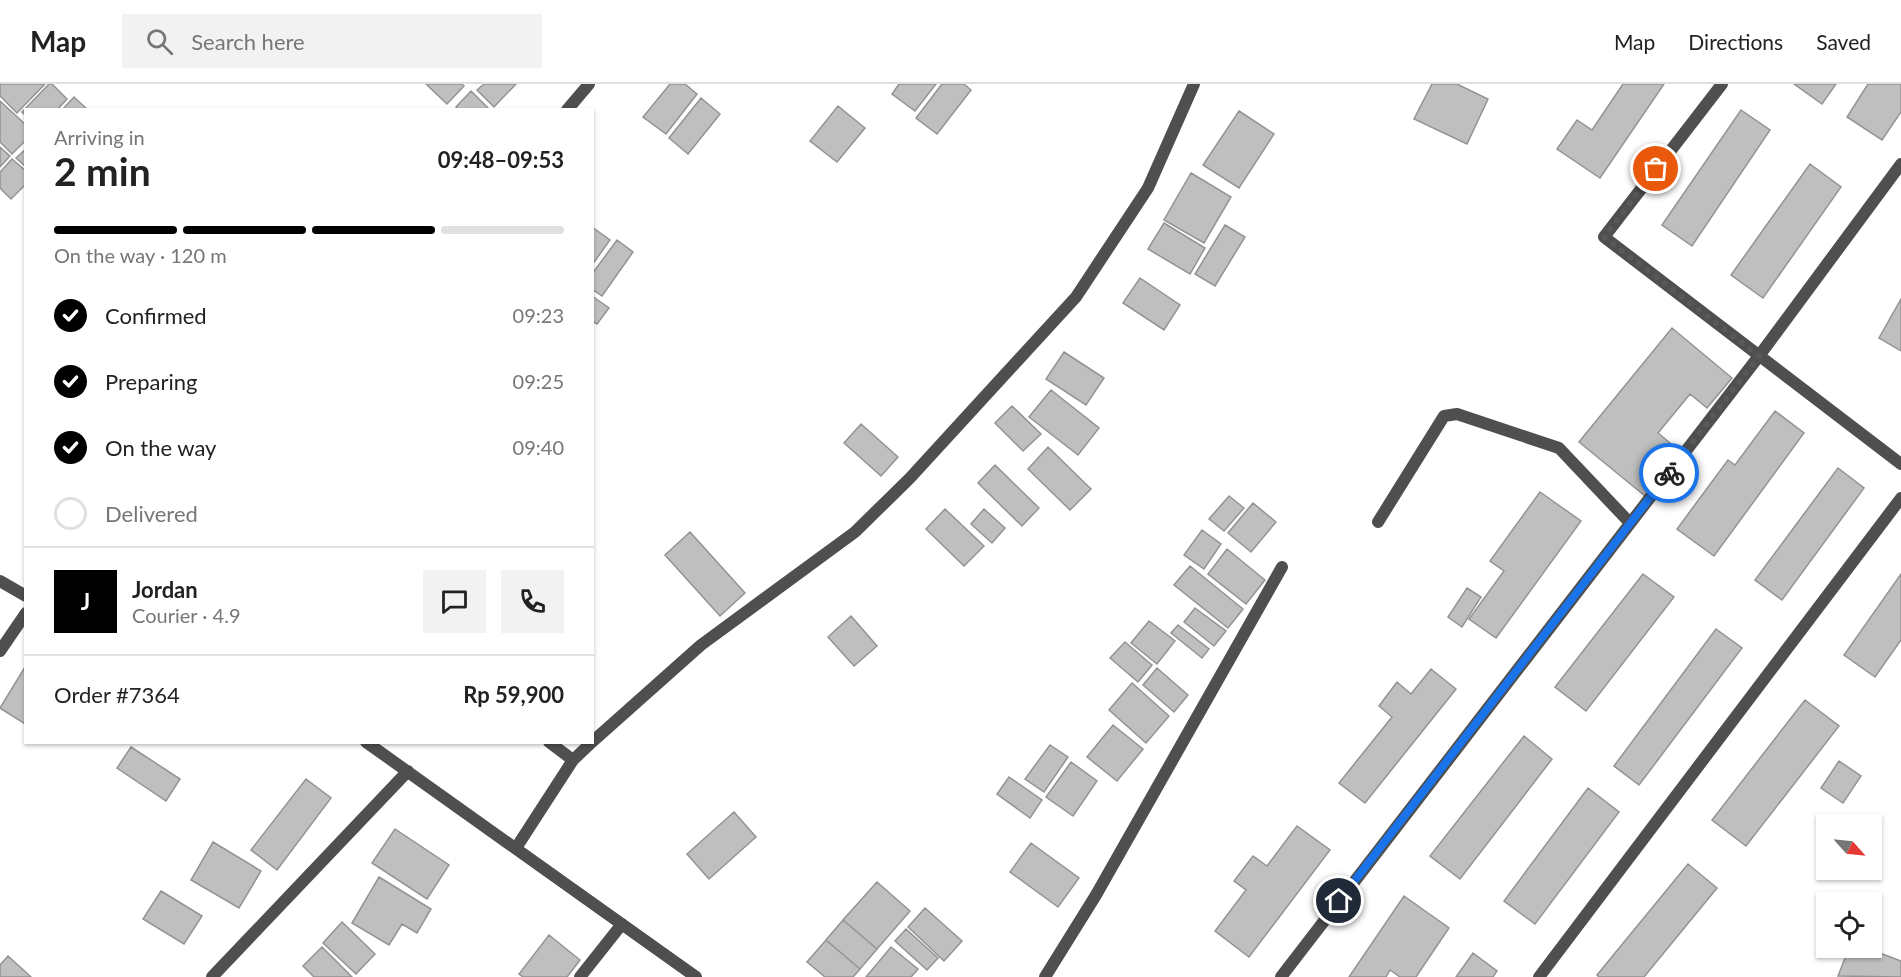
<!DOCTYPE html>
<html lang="en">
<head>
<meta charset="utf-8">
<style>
	body { margin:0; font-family:Lato,sans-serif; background:#f2f2f2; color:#222; height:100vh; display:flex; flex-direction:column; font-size:22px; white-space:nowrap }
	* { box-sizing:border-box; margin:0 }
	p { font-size:20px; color:#767676 }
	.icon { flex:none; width:33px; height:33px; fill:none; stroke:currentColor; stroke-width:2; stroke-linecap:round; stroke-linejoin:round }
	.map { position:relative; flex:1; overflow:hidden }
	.drawer { position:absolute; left:24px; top:24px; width:570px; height:636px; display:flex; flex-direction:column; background:#fff; border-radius:0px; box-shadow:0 2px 4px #0004 }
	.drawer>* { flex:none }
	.needle { width:39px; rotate:117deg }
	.fabs { position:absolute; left:1816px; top:730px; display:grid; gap:12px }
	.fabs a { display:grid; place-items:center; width:66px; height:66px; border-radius:0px; background:#fff; box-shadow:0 2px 4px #0004; font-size:30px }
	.pin { position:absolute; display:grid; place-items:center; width:51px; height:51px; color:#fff; margin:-26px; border:3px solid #fff; border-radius:50%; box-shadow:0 2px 6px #0007 }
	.courier { position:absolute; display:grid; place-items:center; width:60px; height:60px; margin:-30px; border:4px solid #1a73e8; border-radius:50%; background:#fff; color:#222; box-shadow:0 2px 8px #0007 }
	.overview em { font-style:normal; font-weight:700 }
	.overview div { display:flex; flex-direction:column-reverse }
	.overview { display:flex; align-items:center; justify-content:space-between; height:102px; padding:0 30px }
	h1 { font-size:39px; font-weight:700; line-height:45px }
	.bar { display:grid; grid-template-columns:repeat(4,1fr); gap:9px 6px; align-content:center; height:72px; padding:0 30px }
	.bar i { height:8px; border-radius:4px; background:#e0e0e0 }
	.bar .on { background:#000 }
	.bar p { grid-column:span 4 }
	.line { display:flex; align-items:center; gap:15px; padding:0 30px; border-top:2px solid #e0e0e0 }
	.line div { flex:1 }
	.round { display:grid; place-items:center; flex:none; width:63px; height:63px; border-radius:0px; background:#f2f2f2 }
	ol { padding:0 30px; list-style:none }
	li { display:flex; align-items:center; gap:18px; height:66px }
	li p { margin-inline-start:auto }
	li .icon { padding:6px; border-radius:50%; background:#000; color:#fff; stroke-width:4 }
	li:last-child { color:#767676 }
	li i { width:33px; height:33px; border:3px solid #e0e0e0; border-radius:50% }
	header { display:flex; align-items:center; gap:36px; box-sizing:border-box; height:84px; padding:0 30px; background:#fff; border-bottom:2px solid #e0e0e0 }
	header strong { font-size:28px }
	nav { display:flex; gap:33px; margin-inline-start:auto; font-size:21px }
	.search { width:420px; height:54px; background:#f2f2f2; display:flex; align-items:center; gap:15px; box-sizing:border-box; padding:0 21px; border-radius:0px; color:#767676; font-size:22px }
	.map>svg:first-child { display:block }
	.building { fill:#bfbfbf; stroke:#939393; stroke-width:1.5 }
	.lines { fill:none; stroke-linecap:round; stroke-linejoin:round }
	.street { stroke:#4f4f4f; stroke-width:12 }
	.done { stroke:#595959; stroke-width:6; stroke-dasharray:0 10.8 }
	.route { stroke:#1a73e8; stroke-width:8 }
</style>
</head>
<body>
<header>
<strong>Map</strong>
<div class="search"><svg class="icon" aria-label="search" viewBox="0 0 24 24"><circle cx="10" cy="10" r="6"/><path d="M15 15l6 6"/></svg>Search here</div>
<nav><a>Map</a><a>Directions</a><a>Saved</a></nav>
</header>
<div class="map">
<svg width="1901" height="893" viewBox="0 0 1901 893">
	<rect width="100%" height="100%" fill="#fff"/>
	<!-- building -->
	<path class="building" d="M0,0H45L17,29L0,12Z
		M49,0H52L67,15L57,26H26V32L22,28Z
		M426,0H462L464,2L447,20Z
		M484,0H516L494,23L477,6Z
		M670,0H685L697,10L666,50L643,33Z
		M899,0H936L915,27L892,10Z
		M942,0H964L971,6L937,50L916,34Z
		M1432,0H1457L1488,15L1467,60L1414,35Z
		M1623,0H1664L1600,94L1557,65L1577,36L1592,46Z
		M1794,0H1836L1822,20Z
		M1868,0H1901V28L1882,56L1847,33Z
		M471,7L490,26H459L456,23Z
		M74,13L88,26H62Z
		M701,14L720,30L688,70L669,54Z
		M0,17L26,41V56L12,70L0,58Z
		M838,22L865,44L837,78L810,57Z
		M1741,26L1770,46L1692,162L1662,141Z
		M1239,27L1274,50L1239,104L1203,81Z
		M0,63L10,72L0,83Z
		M26,65V83L16,74Z
		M12,75L26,87V100L11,115L0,104V88Z
		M1810,80L1841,103L1763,214L1731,191Z
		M1191,89L1231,113L1204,159L1164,136Z
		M1164,139L1205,164L1190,190L1148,165Z
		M1225,141L1245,153L1215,202L1195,190Z
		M592,143L610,156L592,181Z
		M617,156L633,168L602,212L592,205V190Z
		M1140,194L1180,221L1164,246L1123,219Z
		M592,212L609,224L597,240L592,237Z
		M1901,215V267L1879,254Z
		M1672,244L1732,294L1707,324L1690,310L1658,349L1681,368L1645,412L1579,358Z
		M1064,268L1104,294L1086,321L1046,295Z
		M1051,306L1099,344L1078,371L1029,333Z
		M1012,322L1041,350L1023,367L995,339Z
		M1775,327L1804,349L1714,472L1677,445L1728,376L1735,381Z
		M861,340L898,373L881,392L844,359Z
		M1048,363L1091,405L1070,426L1028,385Z
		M995,381L1039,424L1022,442L978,399Z
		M1838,384L1864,404L1782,516L1755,496Z
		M1540,408L1581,437L1496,554L1469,535L1504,487L1490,477Z
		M1229,412L1244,424L1224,447L1209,435Z
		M1253,419L1276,438L1251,468L1228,449Z
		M945,425L984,462L964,482L926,445Z
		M984,425L1005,444L992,459L971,440Z
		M1202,446L1221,460L1204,485L1184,471Z
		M690,448L745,509L720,532L665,471Z
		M1227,465L1265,496L1246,520L1208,490Z
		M1190,482L1243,525L1228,544L1174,501Z
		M1643,490L1674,513L1586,627L1555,603Z
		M1901,490V556L1875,593L1844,571Z
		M1467,504L1481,513L1462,543L1448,533Z
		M1195,524L1226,547L1214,562L1184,538Z
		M851,532L877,562L854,582L828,553Z
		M1149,537L1175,557L1157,580L1131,559Z
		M1178,541L1209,565L1202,574L1171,549Z
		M1716,545L1742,564L1639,701L1614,682Z
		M1125,558L1152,581L1138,598L1110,574Z
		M25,583L26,584L25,640L0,624Z
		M1157,584L1188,611L1174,628L1143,601Z
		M1431,585L1456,605L1365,719L1339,699L1392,633L1379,622L1397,598L1411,610Z
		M1132,599L1169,632L1146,659L1109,626Z
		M1805,616L1839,642L1746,762L1712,736Z
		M1113,641L1143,665L1117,697L1087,673Z
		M1524,652L1552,675L1460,795L1430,772Z
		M1050,661L1068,673L1044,708L1025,695Z
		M131,663L180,695L166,717L117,684Z
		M1839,677L1861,692L1843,719L1821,704Z
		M1071,678L1097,697L1073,732L1046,713Z
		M1009,693L1042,716L1030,734L997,710Z
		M306,695L331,714L277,786L251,766Z
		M1588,704L1619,728L1535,840L1504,817Z
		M734,728L756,753L709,795L687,770Z
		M1297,742L1330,766L1249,873L1215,847L1246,806L1234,797L1253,772L1267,782Z
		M395,745L449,781L427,815L372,779Z
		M213,758L261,787L239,824L191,796Z
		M1031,759L1079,794L1058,823L1010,788Z
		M1688,780L1717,804L1644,893H1599L1597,891Z
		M379,793L431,825L417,849L402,840L389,861L352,839Z
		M877,798L910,827L877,865L843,836Z
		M161,807L202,832L184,860L143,835Z
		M1404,812L1449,844L1416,893H1400L1390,886L1386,893H1349Z
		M925,824L962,857L944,877L908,843Z
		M843,836L877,865L860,885L826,856Z
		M342,838L375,870L356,890L323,859Z
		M906,845L938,874L927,886L895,857Z
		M549,851L580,876L567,893H523L519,890Z
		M826,856L860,885L853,893H825L807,878Z
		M322,863L352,893H314L303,882Z
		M891,863L918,885L911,893H866Z
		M1849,864H1867L1901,877V893L1838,892Z
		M1473,869L1497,887L1493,893H1456Z
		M8,872L31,893H0V881Z"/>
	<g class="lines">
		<!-- street -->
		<path class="street" d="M1722,0L1604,153L1901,380
			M567,26L589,0
			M1378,438L1444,332L1457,330L1559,364L1630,439
			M0,497L26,512
			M0,567L26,529
			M366,658L696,893
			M549,658L573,676L592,658
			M592,658L701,561L855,448L910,394L1076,213L1148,104L1194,0
			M516,764L573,676
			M212,893L408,687
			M580,893L622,840
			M1045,893L1096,811L1282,483
			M1281,893L1759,272L1901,80
			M1539,893L1901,414"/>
	</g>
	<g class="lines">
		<!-- done -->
		<path class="done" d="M1656,85L1604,153L1759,272L1669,389"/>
		<!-- route -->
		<path class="route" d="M1339,817L1669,389"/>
	</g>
</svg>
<div class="fabs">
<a><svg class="needle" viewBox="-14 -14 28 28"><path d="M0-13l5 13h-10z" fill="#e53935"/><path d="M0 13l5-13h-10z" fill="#767676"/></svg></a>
<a><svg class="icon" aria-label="locate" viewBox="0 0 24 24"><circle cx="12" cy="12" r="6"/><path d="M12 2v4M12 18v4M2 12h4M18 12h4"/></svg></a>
</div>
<div class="pin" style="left:1656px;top:85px;background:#ea580c"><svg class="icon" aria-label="bag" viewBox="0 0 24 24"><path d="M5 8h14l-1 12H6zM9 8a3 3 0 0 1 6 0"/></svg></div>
<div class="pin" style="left:1339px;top:817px;background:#1f2937"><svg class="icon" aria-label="home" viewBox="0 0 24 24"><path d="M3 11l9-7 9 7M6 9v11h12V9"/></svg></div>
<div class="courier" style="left:1669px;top:389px"><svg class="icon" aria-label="bike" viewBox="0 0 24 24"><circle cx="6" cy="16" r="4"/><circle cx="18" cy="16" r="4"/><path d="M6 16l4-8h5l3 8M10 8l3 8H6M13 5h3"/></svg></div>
<section class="drawer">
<div class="overview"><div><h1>2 min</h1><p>Arriving in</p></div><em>09:48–09:53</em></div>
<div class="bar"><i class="on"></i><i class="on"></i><i class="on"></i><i></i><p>On the way · 120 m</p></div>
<ol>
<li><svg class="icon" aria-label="check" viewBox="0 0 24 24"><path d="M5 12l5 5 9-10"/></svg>Confirmed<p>09:23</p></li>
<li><svg class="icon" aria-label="check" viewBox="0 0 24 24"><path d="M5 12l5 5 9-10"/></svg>Preparing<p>09:25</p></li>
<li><svg class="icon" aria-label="check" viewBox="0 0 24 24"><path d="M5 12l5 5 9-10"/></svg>On the way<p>09:40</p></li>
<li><i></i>Delivered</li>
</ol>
<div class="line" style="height:108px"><b class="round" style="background:#000;color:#fff">J</b><div><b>Jordan</b><p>Courier · 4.9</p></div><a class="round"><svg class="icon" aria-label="chat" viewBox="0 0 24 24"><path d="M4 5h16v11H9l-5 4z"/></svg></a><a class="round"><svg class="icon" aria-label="phone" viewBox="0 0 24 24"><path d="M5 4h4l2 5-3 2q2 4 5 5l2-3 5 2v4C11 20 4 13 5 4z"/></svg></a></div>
<div class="line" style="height:78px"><div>Order #7364</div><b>Rp 59,900</b></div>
</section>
</div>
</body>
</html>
